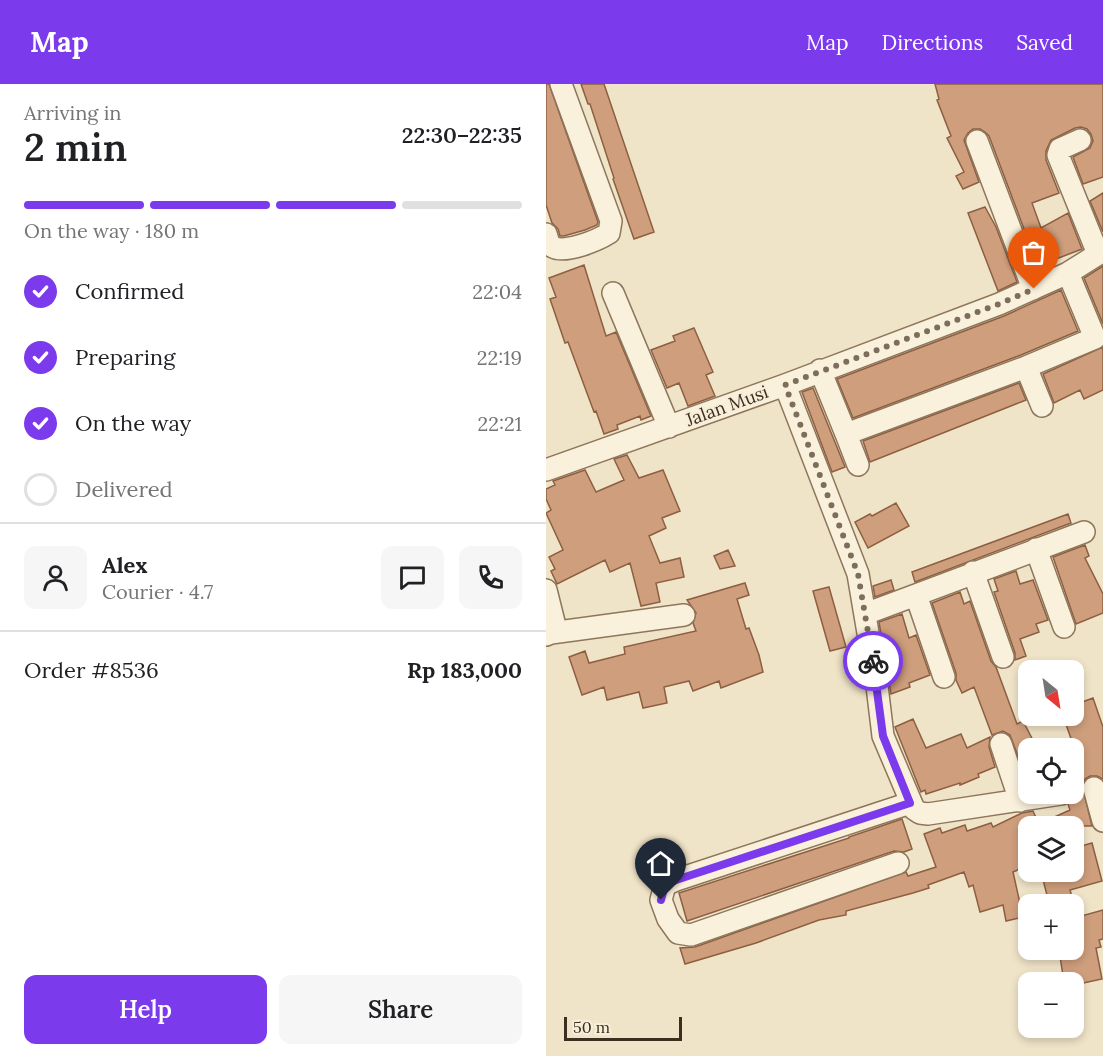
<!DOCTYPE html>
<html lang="en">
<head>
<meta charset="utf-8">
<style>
	body { margin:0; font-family:Lora,serif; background:#f6f6f6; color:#202124; height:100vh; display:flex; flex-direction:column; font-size:22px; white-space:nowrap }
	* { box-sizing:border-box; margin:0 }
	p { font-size:20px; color:#757577 }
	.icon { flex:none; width:33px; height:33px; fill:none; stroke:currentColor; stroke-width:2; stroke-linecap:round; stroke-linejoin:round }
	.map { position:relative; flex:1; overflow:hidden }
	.details { display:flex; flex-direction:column; background:#fff; width:546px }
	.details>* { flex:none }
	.needle { width:39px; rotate:150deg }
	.controls { position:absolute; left:472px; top:576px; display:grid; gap:12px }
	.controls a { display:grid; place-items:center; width:66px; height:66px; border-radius:12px; background:#fff; box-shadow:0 3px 9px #0003; font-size:30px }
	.scale { position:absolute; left:18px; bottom:15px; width:118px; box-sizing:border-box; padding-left:6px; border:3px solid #3d2e20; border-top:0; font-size:16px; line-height:21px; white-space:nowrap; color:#3d2e20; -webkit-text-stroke:4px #f7eed8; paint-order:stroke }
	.pin { position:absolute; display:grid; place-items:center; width:51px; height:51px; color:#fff; margin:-62px -26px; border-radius:50% 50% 50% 0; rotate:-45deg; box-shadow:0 0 6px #0007 }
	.pin .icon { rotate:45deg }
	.courier { position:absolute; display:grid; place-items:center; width:60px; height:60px; margin:-30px; border:4px solid #7c3aed; border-radius:50%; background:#fff; color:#222; box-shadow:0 2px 8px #0007 }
	.headline em { font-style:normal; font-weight:600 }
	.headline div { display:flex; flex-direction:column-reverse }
	.headline { display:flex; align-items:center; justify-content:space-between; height:102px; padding:0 24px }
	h1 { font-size:39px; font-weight:600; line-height:45px }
	.bar { display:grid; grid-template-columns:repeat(4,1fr); gap:9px 6px; align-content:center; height:72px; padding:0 24px }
	.bar i { height:8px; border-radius:4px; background:#e0e0e0 }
	.bar .active { background:#7c3aed }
	.bar p { grid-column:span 4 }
	.line { display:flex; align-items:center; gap:15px; padding:0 24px; border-top:2px solid #e0e0e0 }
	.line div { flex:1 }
	.round { display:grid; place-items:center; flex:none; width:63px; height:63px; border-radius:12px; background:#f6f6f6 }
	ol { padding:0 24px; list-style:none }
	li { display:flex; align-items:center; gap:18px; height:66px }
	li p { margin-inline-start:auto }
	li .icon { padding:6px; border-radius:50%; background:#7c3aed; color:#fff; stroke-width:4 }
	li:last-child { color:#757577 }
	li i { width:33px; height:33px; border:3px solid #e0e0e0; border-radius:50% }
	.cta { display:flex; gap:12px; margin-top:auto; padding:12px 24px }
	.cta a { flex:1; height:69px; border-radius:12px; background:#7c3aed; color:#fff; font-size:24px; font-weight:600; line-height:69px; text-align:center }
	.cta a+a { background:#f6f6f6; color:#202124 }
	header { display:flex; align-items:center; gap:36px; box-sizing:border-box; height:84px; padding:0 30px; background:#7c3aed; color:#fff }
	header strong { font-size:28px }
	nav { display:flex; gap:33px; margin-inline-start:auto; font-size:21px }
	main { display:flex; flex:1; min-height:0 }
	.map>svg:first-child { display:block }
	.building { fill:#cf9f7d; stroke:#8d5f41; stroke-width:1.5 }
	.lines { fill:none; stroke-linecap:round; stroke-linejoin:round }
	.minor-casing { stroke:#8d765c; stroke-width:24 }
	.minor { stroke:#faf1dc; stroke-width:21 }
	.done { stroke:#7c6e5b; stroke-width:6; stroke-dasharray:0 10.8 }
	.route { stroke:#7c3aed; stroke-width:8 }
	.labels { text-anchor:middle; stroke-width:4.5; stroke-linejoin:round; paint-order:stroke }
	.street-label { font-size:18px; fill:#3d2e20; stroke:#f7eed8 }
</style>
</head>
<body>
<header>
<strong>Map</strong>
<nav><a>Map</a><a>Directions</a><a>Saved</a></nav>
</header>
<main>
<section class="details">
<div class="headline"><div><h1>2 min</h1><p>Arriving in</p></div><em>22:30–22:35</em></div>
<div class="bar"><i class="active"></i><i class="active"></i><i class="active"></i><i></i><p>On the way · 180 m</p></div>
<ol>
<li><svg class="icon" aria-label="check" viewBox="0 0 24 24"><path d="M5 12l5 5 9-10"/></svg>Confirmed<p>22:04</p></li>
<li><svg class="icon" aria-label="check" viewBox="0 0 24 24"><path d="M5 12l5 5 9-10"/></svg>Preparing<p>22:19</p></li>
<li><svg class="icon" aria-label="check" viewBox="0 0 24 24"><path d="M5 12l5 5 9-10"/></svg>On the way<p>22:21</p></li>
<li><i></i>Delivered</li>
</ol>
<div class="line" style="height:108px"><a class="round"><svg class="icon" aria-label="person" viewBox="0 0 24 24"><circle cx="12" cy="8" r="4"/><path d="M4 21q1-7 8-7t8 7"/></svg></a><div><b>Alex</b><p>Courier · 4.7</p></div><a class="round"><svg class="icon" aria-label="chat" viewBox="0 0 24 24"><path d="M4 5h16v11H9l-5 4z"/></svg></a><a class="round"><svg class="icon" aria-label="phone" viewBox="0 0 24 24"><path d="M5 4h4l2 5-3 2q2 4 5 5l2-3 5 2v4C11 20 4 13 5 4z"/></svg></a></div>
<div class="line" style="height:78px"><div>Order #8536</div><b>Rp 183,000</b></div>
<div class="cta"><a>Help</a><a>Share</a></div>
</section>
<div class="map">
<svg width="557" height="972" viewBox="0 0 557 972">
	<rect width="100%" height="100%" fill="#f0e4c8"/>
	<!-- building -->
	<path class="building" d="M0,0H3L52,138L51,141L39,146L18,152H14L12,145L6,139L0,121Z
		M35,0H58L108,148L88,155L67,95L68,94L44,20H42Z
		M389,0H557V93L537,100L527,73L544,64L547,57L545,50L541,45L535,43L529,44L505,56L500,67V76L513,109L486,119L495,144L522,129L536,165L492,182L443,52L439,48L434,45H427L422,49L418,56L433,98L417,105L410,92L418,88L401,54L405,52L391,16L393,15Z
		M557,109V148L544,117Z
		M439,123L450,143L471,198L452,207L422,129Z
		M38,181L60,252L70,248L105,332L95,336L94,332L71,341L72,345L58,350L50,327L48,328L22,258L19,259L4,215L10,213L3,194Z
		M557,182V240L538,194Z
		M515,206L532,247L475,271L307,334L291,295L458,232Z
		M148,244L167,288L160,291L169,312L142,322L133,299L121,304L105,266L129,257L127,252Z
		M557,263V306L538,315L534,306L508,319L497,290Z
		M473,299L480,316L324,378L317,357Z
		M267,304L299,383L286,388L256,308Z
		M81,371L93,394L117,386L134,427L116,434L120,444L103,452L114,479L134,474L138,493L110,499L114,518L95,522L84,479L64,488L59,476L11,500L5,487L9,485L3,473L17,466L0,429L5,426L0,415V405L9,401L7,397L39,386L50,408L78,396L68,375Z
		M350,419L363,442L322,464L309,438L324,430L326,432Z
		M522,430L525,439L369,498L366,488Z
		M539,461L543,472L539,474L557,510V529L530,540L507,473Z
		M182,466L189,482L174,485L168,472Z
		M470,487L474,500L487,496L502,536L490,540L493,548L474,555L480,572L469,576V569L448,508L452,507L448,495Z
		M345,496L348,506L329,513L327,502Z
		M199,499L203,511L191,515L200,545L203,544L213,571L217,588L175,604L173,597L147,607L143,597L118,603L121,619L97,624L93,608L61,616L58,603L36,611L23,573L39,567L43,579L79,570L78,563L150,547L147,539L150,529L141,516Z
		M283,503L300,563L284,567L267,507Z
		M414,508L418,520L424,517L445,577L450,583L471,640L477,637L491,664H483V702L464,651L457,647L446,651L428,603L416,609L410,596V589L386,519Z
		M356,530L363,554L370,551L384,591L363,599L364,603L345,610L333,538Z
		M547,614L557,643V695L551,692H544L539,695L536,701L546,742H483V781L467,788L477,833L460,837L457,821L434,828L427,801L423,803L418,788L382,801L383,804L367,809L300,827V831L273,836L210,859L139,880L134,864L149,863L360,788L362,792L390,783L378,750L394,744L396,749L419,741L421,747L445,739L447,743L476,729L487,727L493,740L524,726L522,720L528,711V663L517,632H528V621Z
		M367,635L380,664L415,650L421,664L444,653L443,663L449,683L432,690L433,693L414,701V699L380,710L379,706L375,708L349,643Z
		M356,735L366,765L358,768L348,767L141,837L133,809L303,754V753Z
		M546,759L556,797L524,806L528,820H507L505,814L502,815L495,788H528V764Z
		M557,826V855L553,856L555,863L550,864L556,895L528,901V898H518L513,866H528V834Z"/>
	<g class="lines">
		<defs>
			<path id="minor" d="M534,56L514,65L512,71L552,170
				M431,57L487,205
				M0,150C2,155 2,160 7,163C19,170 52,156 63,149L65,137L15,0
				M67,209L123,343
				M480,283L496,322
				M274,286L300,350L480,283L549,254L522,189
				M239,301L312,490L331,602L337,652L368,725L374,729L382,730L515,710
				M300,350L312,381
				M0,386L239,301L453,220L522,189L557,167
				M490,465L518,543
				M427,488L457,573
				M0,506L8,538L5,549L0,551
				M370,511L398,593
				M319,530L538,448
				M5,549L138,531
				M455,660L474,717
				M548,704L557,737
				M352,779L145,851L132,849L122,835L115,816L119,801L130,796L364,719"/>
		</defs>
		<!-- minor casing -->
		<use href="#minor" class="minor-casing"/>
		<!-- minor -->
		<use href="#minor" class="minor"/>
	</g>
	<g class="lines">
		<!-- done -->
		<path class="done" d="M327,577L312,490L239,301L453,220L488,205"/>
		<!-- route -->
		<path class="route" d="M115,816L119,801L130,796L364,719L337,652L327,577"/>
	</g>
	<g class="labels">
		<!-- street labels -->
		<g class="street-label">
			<text transform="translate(181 322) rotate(-20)" y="6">Jalan Musi</text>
		</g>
	</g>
</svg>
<div class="controls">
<a><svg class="needle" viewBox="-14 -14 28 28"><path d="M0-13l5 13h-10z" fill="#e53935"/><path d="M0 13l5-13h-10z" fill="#757577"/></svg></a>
<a><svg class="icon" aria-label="locate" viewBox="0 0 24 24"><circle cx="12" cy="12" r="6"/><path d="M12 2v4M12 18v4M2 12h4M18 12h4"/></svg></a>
<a><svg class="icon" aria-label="layers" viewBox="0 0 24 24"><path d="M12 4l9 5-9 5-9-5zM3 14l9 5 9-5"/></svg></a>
<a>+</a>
<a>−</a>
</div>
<div class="scale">50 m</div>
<div class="pin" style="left:488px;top:205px;background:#ea580c"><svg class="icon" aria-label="bag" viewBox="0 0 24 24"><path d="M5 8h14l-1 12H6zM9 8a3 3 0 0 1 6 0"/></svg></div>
<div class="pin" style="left:115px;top:816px;background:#1f2937"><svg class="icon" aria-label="home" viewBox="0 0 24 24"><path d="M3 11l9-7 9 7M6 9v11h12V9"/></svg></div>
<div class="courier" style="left:327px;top:577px"><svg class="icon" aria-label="bike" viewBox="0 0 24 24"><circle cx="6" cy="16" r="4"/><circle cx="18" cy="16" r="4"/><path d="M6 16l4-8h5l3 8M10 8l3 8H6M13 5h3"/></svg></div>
</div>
</main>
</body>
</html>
